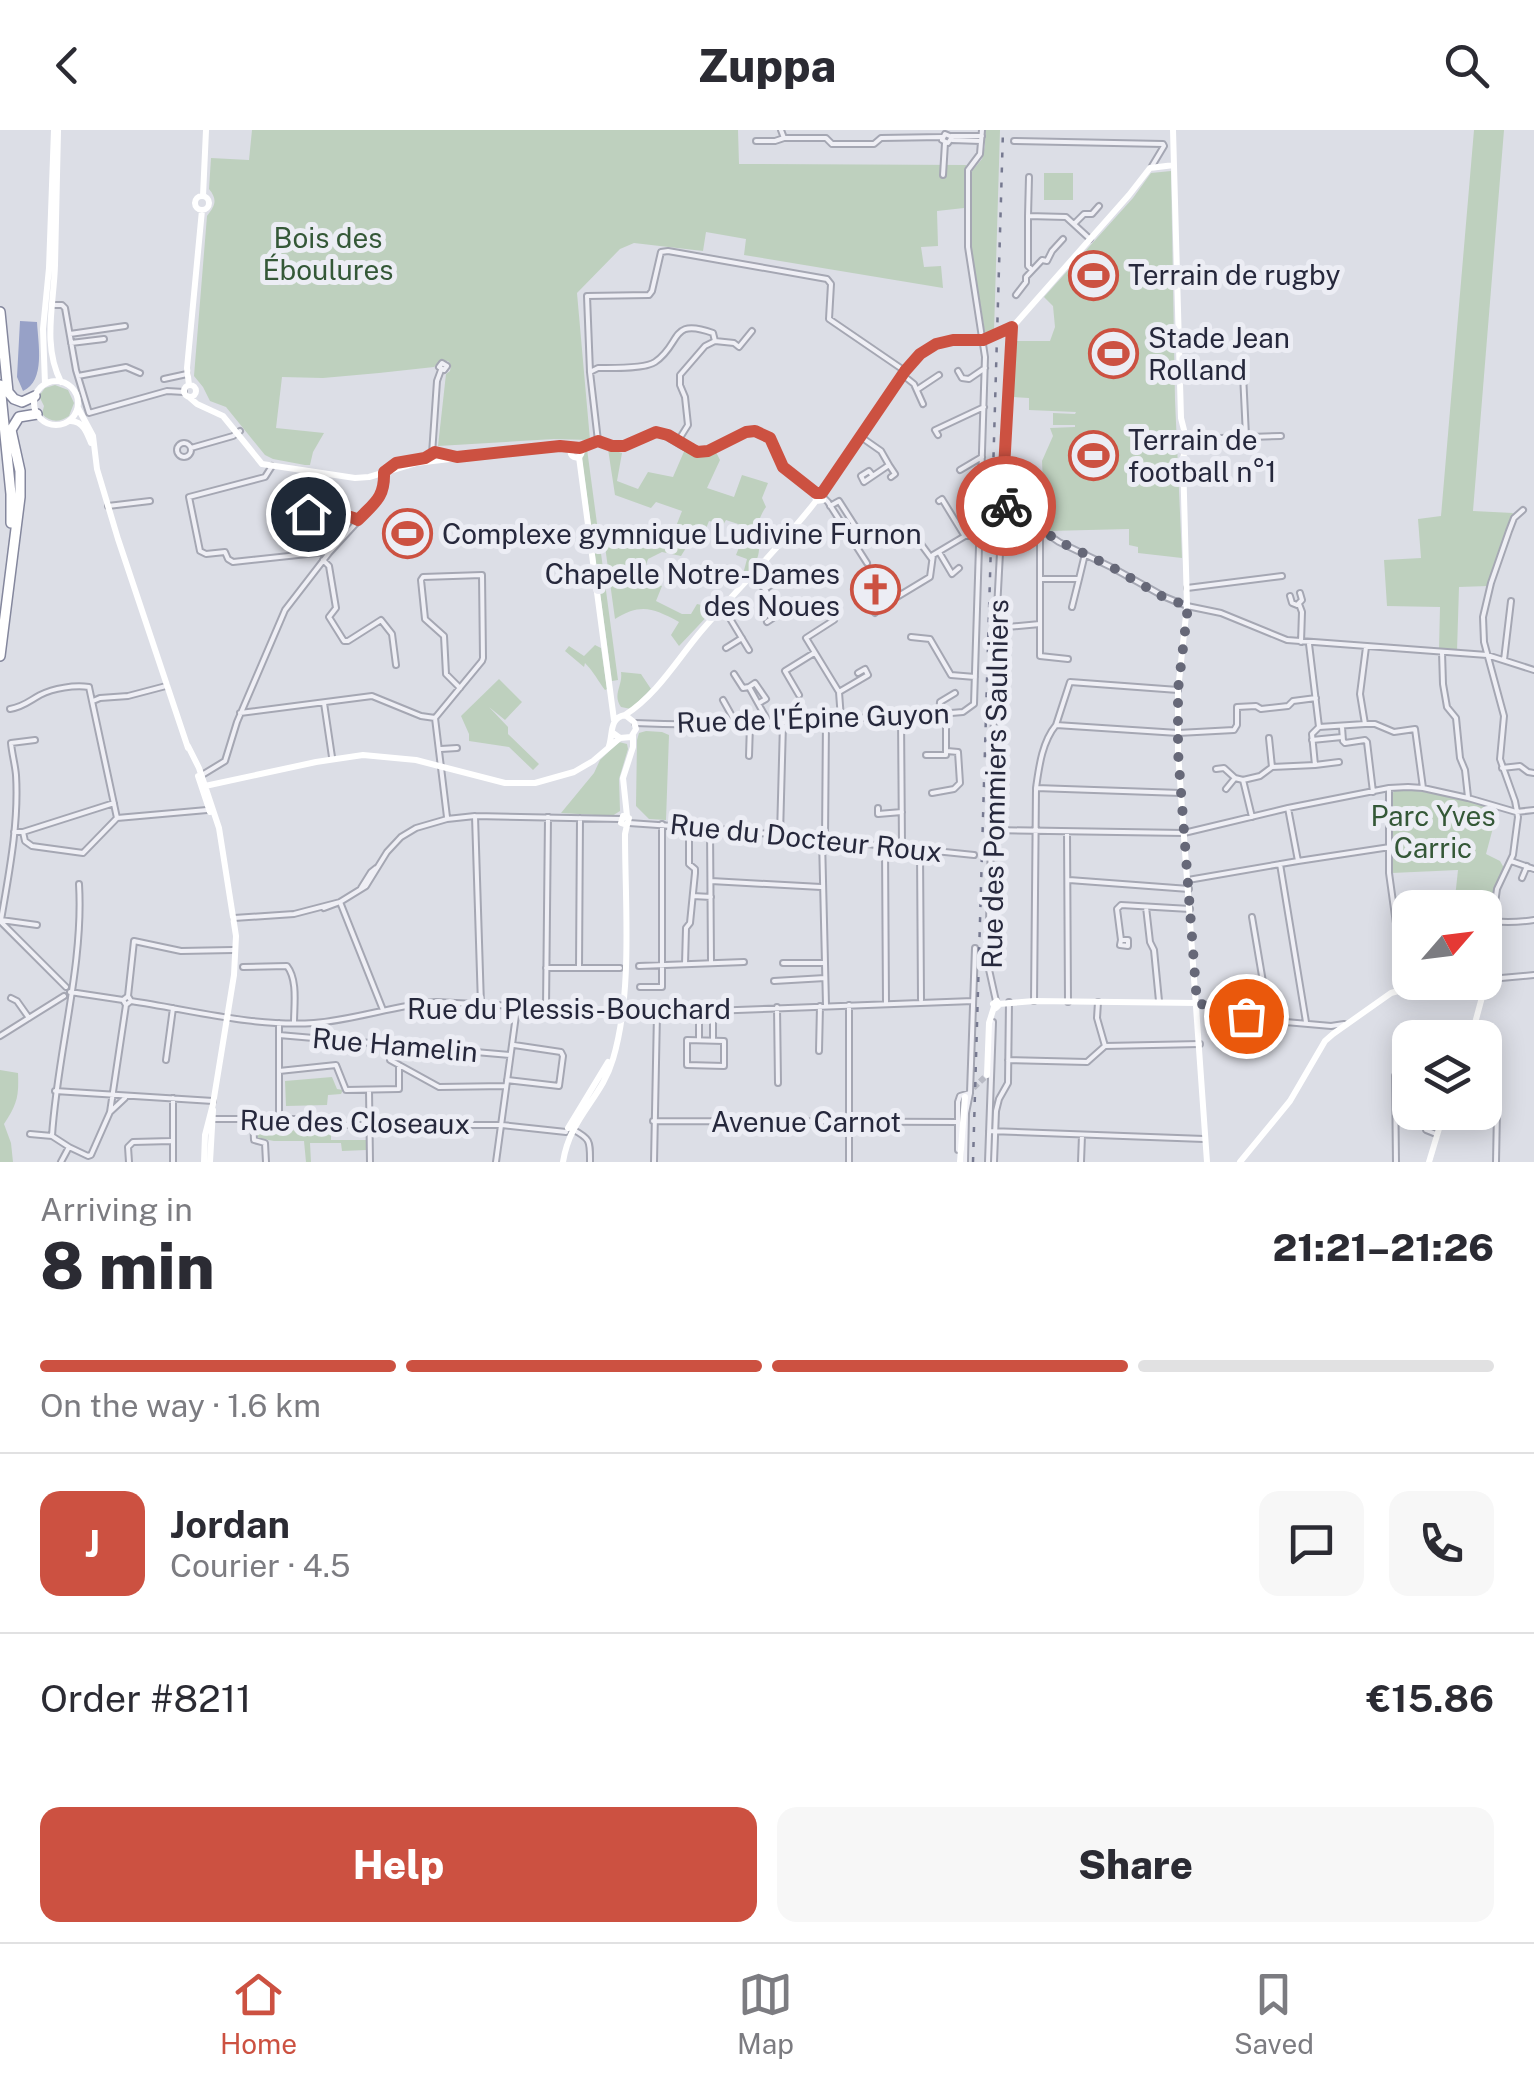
<!DOCTYPE html>
<html lang="en">
<head>
<meta charset="utf-8">
<style>
	body { margin:0; font-family:"Public Sans",sans-serif; background:#f7f7f7; color:#2b2b33; height:100vh; display:flex; flex-direction:column; font-size:38px; white-space:nowrap }
	* { box-sizing:border-box; margin:0 }
	p { font-size:32px; color:#7c7c81 }
	.icon { flex:none; width:55px; height:55px; fill:none; stroke:currentColor; stroke-width:2; stroke-linecap:round; stroke-linejoin:round }
	.map { position:relative; height:1032px; overflow:hidden }
	.panel { display:flex; flex-direction:column; background:#fff; flex:1 }
	.panel>* { flex:none }
	.needle { width:65px; rotate:62deg }
	.buttons { position:absolute; left:1392px; top:760px; display:grid; gap:20px }
	.buttons a { display:grid; place-items:center; width:110px; height:110px; border-radius:20px; background:#fff; box-shadow:0 5px 25px #0003; font-size:50px }
	.pin { position:absolute; display:grid; place-items:center; width:85px; height:85px; color:#fff; margin:-42px; border:5px solid #fff; border-radius:50%; box-shadow:0 2px 10px #0007 }
	.courier { position:absolute; display:grid; place-items:center; width:100px; height:100px; margin:-50px; border:8px solid #cc5141; border-radius:50%; background:#fff; color:#222; box-shadow:0 2px 12px #0007 }
	.head em { font-style:normal; font-weight:800 }
	.head div { display:flex; flex-direction:column-reverse }
	.head { display:flex; align-items:center; justify-content:space-between; height:170px; padding:0 40px }
	h1 { font-size:65px; font-weight:800; line-height:75px }
	.bar { display:grid; grid-template-columns:repeat(4,1fr); gap:15px 10px; align-content:center; height:120px; padding:0 40px }
	.bar i { height:12px; border-radius:8px; background:#e1e1e2 }
	.bar .active { background:#cc5141 }
	.bar p { grid-column:span 4 }
	.line { display:flex; align-items:center; gap:25px; padding:0 40px; border-top:2px solid #e1e1e2 }
	.line div { flex:1 }
	.round { display:grid; place-items:center; flex:none; width:105px; height:105px; border-radius:20px; background:#f7f7f7 }
	.cta { display:flex; gap:20px; margin-top:auto; padding:20px 40px }
	.cta a { flex:1; height:115px; border-radius:20px; background:#cc5141; color:#fff; font-size:40px; font-weight:800; line-height:115px; text-align:center }
	.cta a+a { background:#f7f7f7; color:#2b2b33 }
	header { display:flex; justify-content:space-between; align-items:center; height:130px; padding:0 40px; background:#fff; font-size:45px; font-weight:800 }
	.menu { display:flex; justify-content:space-around; align-items:center; height:140px; border-top:2px solid #e1e1e2; background:#fff; font-size:28px; color:#7c7c81 }
	.menu a { display:grid; justify-items:center; gap:5px }
	.menu .active { color:#cc5141 }
	.map>svg:first-child { display:block }
	.green { fill:#bed0be }
	.water { fill:#97a1c7 }
	.lines { fill:none; stroke-linecap:round; stroke-linejoin:round }
	.secondary-tunnel { stroke:#b8bac4; stroke-width:6; stroke-dasharray:6 3; stroke-linecap:butt }
	.street-casing { stroke:#a5a7b3; stroke-width:8 }
	.highway-casing { stroke:#84879d; stroke-width:12 }
	.street { stroke:#efeff5; stroke-width:4 }
	.secondary { stroke:#fff; stroke-width:6 }
	.highway { stroke:#fff; stroke-width:9 }
	.rail { stroke:#767990; stroke-width:2.5; stroke-dasharray:5 10; stroke-linecap:butt }
	.secondary-bridge { stroke:#fff; stroke-width:6 }
	.done { stroke:#666878; stroke-width:10; stroke-dasharray:0 18 }
	.route { stroke:#cc5141; stroke-width:12 }
	.labels { text-anchor:middle; stroke-width:10; stroke-linejoin:round; paint-order:stroke }
	.park-label { font-size:28px; fill:#345837; stroke:#ecedf4 }
	.poi-label { font-size:28px; fill:#26283c; stroke:#ecedf4; text-anchor:start }
	.street-label { font-size:28px; fill:#26283c; stroke:#ecedf4 }
</style>
</head>
<body>
<header><svg class="icon" aria-label="back" viewBox="0 0 24 24"><path d="M15 5l-7 7 7 7"/></svg>Zuppa<svg class="icon" aria-label="search" viewBox="0 0 24 24"><circle cx="10" cy="10" r="6"/><path d="M15 15l6 6"/></svg></header>
<div class="map">
<svg width="1534" height="1032" viewBox="0 0 1534 1032">
	<rect width="100%" height="100%" fill="#dcdee6"/>
	<!-- green -->
	<path class="green" d="M252,0H738L739,34L966,35L964,78L937,81L938,116L921,117L924,137L941,136L943,158L744,125L746,109L706,102L703,121L634,113L620,119L577,163L590,310L554,309L438,316L446,244L450,241L451,235L448,231H441L434,237L379,243L323,248L282,247L276,298L324,303L313,322L310,335H305L273,329L265,325L226,277L210,271L203,257L194,246L207,86C215,76 218,70 209,59L211,28L249,30Z
		M985,0H1000L994,201L985,203L971,117L970,78L972,41L982,29L985,16Z
		M1474,0H1504L1473,381L1513,383L1508,394L1488,456L1459,457L1457,521L1439,520L1440,477L1387,476L1384,430L1421,428L1418,389L1441,386Z
		M1171,41L1175,270L1182,428L1138,423V417L1129,415V399L1048,401L1045,398L1042,331L1053,306L1050,298L1075,297V295H1053V283L1075,284L1076,282L1029,280V268L1012,267L1013,211H1050L1055,197L1053,176L1044,167L1133,68L1151,43Z
		M1044,43H1073V70H1044Z
		M55,255L68,260L74,273L69,286C59,293 50,292 42,284L44,276L39,266L45,258Z
		M686,317L697,322L714,318L720,330L707,358L734,367L742,345L768,353L762,368L766,377C749,400 767,414 754,435C751,441 746,444 742,448L747,429L736,425L747,397L726,390L723,395L709,391L705,401L697,400L681,426L662,422L648,429L644,441L648,452L662,456L656,471L682,484H691L697,474L715,478L679,516L671,505L679,492C653,478 641,473 615,489L604,409L640,419L643,411L659,414L673,404L682,381L656,372L651,378L615,365L608,319L622,323L617,351L638,359L648,342L673,347Z
		M587,319L618,550L612,551L582,329Z
		M595,515L601,518L607,559L605,560C598,551 594,542 585,533L584,537L565,521L569,516L584,526Z
		M621,542L641,544L651,559L631,579L621,577C612,564 623,556 621,542Z
		M499,549L522,572L505,590L489,577L508,597V604L539,634L533,640L509,617L469,611V604L461,586Z
		M646,601L662,602L669,605L666,690L649,689L636,676L637,610L639,603Z
		M619,612L627,614L628,619L619,649L620,681L612,686L561,683L594,643L600,630Z
		M1395,660H1411L1469,669L1498,679L1486,724L1500,731L1504,738L1495,759L1490,789L1485,788V778L1454,777L1458,740L1392,743V664Z
		M0,940L18,943C19,967 17,974 4,994L11,1013L13,1032H0Z
		M332,947L337,959L343,960L341,964L328,965L327,975L286,976L285,951Z
		M301,1000L331,1001V1010H366V1020L342,1021L341,1013H310L311,1032H306L304,1011H274L258,1008L256,1002Z"/>
	<!-- water -->
	<path class="water" d="M20,191L37,192C38,213 46,251 23,261L17,247Z"/>
	<g class="lines">
		<!-- secondary-tunnel -->
		<path class="secondary-tunnel" d="M967,964L987,945"/>
		<defs>
			<path id="street" d="M781,0L784,8H826L832,14H874L881,8L942,7
				M945,4L952,7L948,13L942,10Z
				M951,6H982
				M952,10L981,11
				M756,11H775L784,8
				M1014,11L1163,14L1164,16L1152,36
				M943,45L945,13
				M1028,86L1029,47
				M1074,94L1084,84H1092L1099,76
				M1032,140L1028,136V86L1066,87L1090,109
				M1016,165L1026,152V147L1042,130L1047,131L1052,121L1063,109
				M55,175H62L65,178L76,240L89,283L167,261L184,262
				M70,204L125,196
				M71,213L104,209
				M442,233L447,236L444,240L439,237Z
				M1223,235L1236,237L1243,244L1246,306
				M958,241L962,248L969,249L985,238
				M590,242L598,238C611,238 645,239 655,232C682,214 669,187 713,203L715,211L734,213L739,217L752,201
				M78,246L126,237L140,243
				M904,246L914,254L923,274
				M164,249L187,244
				M918,259L939,245
				M938,305L935,300L984,277
				M861,307L881,321L889,335L864,352L861,346L869,341L873,346
				M1191,309L1281,306
				M598,311L590,242L587,166L649,165L652,161L661,122L668,121L827,149L831,154L829,189L905,241
				M678,311L688,295L685,267L680,255V245L705,216L715,211
				M177 320a7 7 0 1 1 14 0a7 7 0 1 1-14 0Z
				M191,318L233,306L240,301
				M579,318L598,311L613,316H624L656,302C672,306 689,326 706,321C725,316 744,293 765,305C776,312 774,321 780,332C787,345 804,353 816,363
				M432,324L437,251L441,240
				M889,335L895,344L891,347
				M272,336L265,347L189,367L200,421L206,424L225,422L228,429L233,432L326,422L329,423
				M960,340L982,327
				M295,362L306,364L316,373L308,384L310,390L317,397
				M824,368L828,372L867,433
				M939,371L942,369L964,405
				M1003,374L1059,412L1111,437L1165,467L1187,476L1221,483L1287,510L1487,525L1534,540
				M108,376L150,371
				M830,376L839,371L855,396L847,401
				M330,382L354,387L358,391
				M1040,399V526L1068,529
				M309,406L330,382H326L316,373
				M911,408L915,406L932,429
				M939,422L952,444L959,438
				M323,430L329,436L336,478L329,487L344,511H348L381,490L392,504L396,535
				M886,442L899,464
				M752,448L765,459L779,484L767,492
				M1040,449H1079L1085,424
				M760,453L772,446L776,452L765,459
				M1187,458L1282,446
				M1290,466L1292,473L1297,475L1302,470L1300,463
				M1299,474L1302,482L1301,512
				M723,477L749,520
				M1072,477L1079,449
				M828,479L834,490L806,508L839,562L841,589
				M875,483L882,476L930,447L933,425L965,406H980
				M996,498L1040,494
				M911,507L930,509L951,545L975,547
				M1309,514L1319,597L1365,594
				M1366,517L1360,564L1365,594H1375L1394,602L1415,599L1423,658
				M726,518L742,508
				M1442,522L1443,554L1447,577L1456,588L1460,628L1465,640L1468,667
				M1504,530L1511,471
				M734,544L743,558L749,557L769,593
				M89,557L117,688L207,680
				M749,557L755,553L766,569L759,573
				M839,562L868,545L865,539L858,543
				M799,565L785,541L814,523
				M723,570L737,595
				M93,571L100,568L128,566L166,556
				M324,573L332,627
				M10,579C23,577 29,571 40,565C54,558 74,555 89,557
				M240,583L372,566L421,586L435,588L447,687
				M939,584L940,572L955,563
				M901,586L902,716
				M435,588L482,531L483,528L482,445L423,447L421,450L425,489L444,506L446,544L460,558
				M635,593C737,598 838,588 939,584L963,582L974,574L985,227L968,117V40L980,24L982,0
				M1056,595L1178,603L1234,600L1237,595V577L1256,576L1261,579L1288,576L1293,571L1316,568
				M1342,597L1343,611L1345,613L1365,610L1367,612L1373,662
				M1269,608L1272,637
				M1312,610L1342,607
				M441,619L457,618
				M926,625H946V584
				M749,626L750,594
				M1315,635L1339,632
				M1502,638L1520,636L1528,642L1534,643
				M1216,639L1224,638L1235,648L1243,650
				M202,645L225,631L237,592L285,480L329,423L381,366L384,356L383,342
				M1036,658L1181,663
				M1226,659L1235,648
				M1389,659V743L1405,858
				M932,663L954,659L960,653L958,622L947,621
				M878,678V684L902,682
				M475,686L481,875
				M1252,687L1243,650L1260,646L1272,637L1315,635L1312,604L1319,597
				M629,693L730,700L974,725
				M710,698L711,832
				M992,700L1184,703L1288,678L1389,658L1408,657L1423,658L1468,668L1516,682L1534,680
				M14,702H23L114,673
				M23,702L25,711L32,716L83,723L117,688
				M1067,702L1068,872
				M780,705L783,593
				M822,709L826,875
				M825,710L826,590
				M885,718L886,874
				M920,720L921,870
				M1298,731L1390,717
				M1511,731L1534,739
				M1280,734L1306,892
				M1522,748L1527,736
				M1069,750L1189,759
				M1188,750L1298,731L1288,678
				M711,751L821,757
				M361,758L371,742L376,738
				M693,766L711,767
				M1146,777L1150,812L1154,820L1159,871
				M324,778L340,772L383,880
				M1252,787L1263,852L1265,889
				M234,788L294,784L340,772L366,756L387,722L401,707L416,698L447,689L475,686L620,689
				M1,790C9,743 19,693 16,645C15,634 12,624 11,613L35,610
				M1,790V792L66,857
				M1,790L37,795
				M1493,791C1506,793 1520,792 1534,790
				M1121,810L1120,815L1128,816V810H1121L1117,779L1121,775L1190,779
				M783,833H823
				M685,834L686,798L690,793L695,743V739L689,734V697
				M639,836L744,832
				M243,837L287,836C298,850 294,875 294,893
				M546,838H620
				M579,838L580,688
				M1485,845L1497,759L1513,725L1518,687L1515,671L1500,629L1504,586L1484,512L1483,487L1491,453L1509,401L1514,388L1523,380
				M1490,849L1534,845
				M774,851L825,848
				M640,857H662V694
				M70,862L123,870
				M128,866L134,811L181,821L233,820
				M11,868L17,871L29,888
				M131,871L126,875L123,870L128,866L131,871C191,880 254,897 314,893C355,890 395,875 436,872L657,883L973,871
				M996,871L988,835L996,498L1012,197
				M1034,871L1036,658C1039,637 1042,612 1056,595L1070,552L1178,560
				M1098,872L1097,888L1105,916
				M1197,873L1274,891L1331,896L1344,894
				M546,877L548,687
				M777,877L778,953
				M279,905L510,925
				M0,906L64,866
				M687,910L724,911V936L687,935Z
				M699,910V881
				M713,910V880
				M392,915L390,930L439,957L506,956
				M1105,916L1200,914
				M819,921L820,876
				M166,930L173,878
				M1008,930L1087,932L1105,916
				M279,941L336,935L346,960L399,959V935
				M1395,946L1396,1032
				M507,950L559,956L563,926L561,922L514,915
				M369,960L370,1032
				M55,961L213,971
				M173,968V1032
				M110,982L125,968
				M1426,982V1000L1436,1004
				M279,988V893
				M213,989H324L336,995H502L566,1002
				M253,989L254,1010L265,1013L266,1032
				M653,991L958,992
				M572,999C591,1009 590,1011 590,1032
				M989,1001L1204,1009
				M30,1004L52,1006
				M69,1017L52,1006C57,924 84,835 79,754
				M958,1020V972L960,966L970,963
				M61,1032L69,1017L88,1026L91,1025L110,982L126,875
				M129,1032L128,1017L133,1012L171,1011
				M496,1032L517,878
				M654,1032L657,883
				M849,1032V875
				M965,1032L966,983L970,963L975,818
				M988,1032L993,892
				M994,1032L996,981L999,969L1008,953L1009,872
				M1081,1032L1082,1005
				M1496,1032L1498,929"/>
			<path id="highway" d="M0,182L8,262L14,269L22,272L35,266
				M0,255L11,364V393
				M0,526L20,367V341L11,300L19,287L37,284"/>
		</defs>
		<!-- street casing -->
		<use href="#street" class="street-casing"/>
		<!-- highway casing -->
		<use href="#highway" class="highway-casing"/>
		<!-- street -->
		<use href="#street" class="street"/>
		<!-- secondary -->
		<path class="secondary" d="M1173,0L1181,288L1185,304L1191,308L1187,313L1182,310L1185,304
			M58,1C57,46 56,91 55,135C54,174 42,215 61,252
			M203,66L206,0
			M195 73a7 7 0 1 1 14 0a7 7 0 1 1-14 0Z
			M1005,201L1016,193L1129,65L1150,38L1174,35
			M34 273a22 22 0 1 1 44 0a22 22 0 1 1-44 0Z
			M45,254L43,199L49,138L54,0
			M189,255L187,238L202,80
			M184 261a6 6 0 1 1 12 0a6 6 0 1 1-12 0Z
			M189,267L197,274L223,286L262,334L355,348L369,347L416,333L560,316L571,319
			M78,278L93,306L97,339L118,409L188,618
			M71,291C84,292 87,303 91,313
			M1186,314L1183,329L1187,476L1178,560V622L1207,1032
			M570.5 322a5.5 5.5 0 1 1 11 0a5.5 5.5 0 1 1-11 0Z
			M579,327L614,590
			M421,328L435,322L441,323
			M822,363L912,232C927,218 943,209 964,210C974,210 980,211 989,208
			M625,585C658,564 678,528 703,499C740,456 781,416 816,371L815,364L822,363L823,370L816,371
			M188,616L199,638L219,698L236,806L234,845L213,974L205,1005L204,1032
			M609,616C613,604 609,588 625,585L634,592L636,599L631,607L620,608L613,603
			M198,646L210,682
			M205,656L316,632L363,625L416,630L505,653H535L574,642L593,631L620,608
			M623,686L629,688L627,695L621,693Z
			M627,686L623,648L633,617V606
			M1480,852L1483,856L1489,855L1490,849L1485,846
			M997,871L999,875L996,878L993,874Z
			M999,874L1034,871L1197,873
			M1471,908L1485,856
			M987,945L989,893L994,877
			M568,998L608,932
			M210,1032L213,980
			M563,1032C570,987 602,968 613,929C633,862 625,774 625,704L627,695
			M960,1032L965,967
			M1240,1032L1290,971L1325,911L1333,904L1391,863L1415,856L1457,852
			M1429,1032L1444,982"/>
		<!-- highway -->
		<use href="#highway" class="highway"/>
		<!-- rail -->
		<path class="rail" d="M973,1032L1003,0"/>
		<!-- secondary-bridge -->
		<path class="secondary-bridge" d="M989,208L1005,201"/>
	</g>
	<g class="lines">
		<!-- done -->
		<path class="done" d="M1006,376L1060,412L1110,436L1165,468L1188,476L1178,560V622L1197,873L1246,886"/>
		<!-- route -->
		<path class="route" d="M308,384L316,373C332,388 342,381 358,390C374,373 385,368 384,342L396,333L425,328L435,322L457,327L560,316L580,318L598,311L612,316H624L656,302L668,305L697,322L708,321L746,302L755,301L770,308L783,337L816,363H822L905,241L920,224L936,214L953,210H983L1012,197L1002,374L1006,376"/>
	</g>
	<!-- icons -->
	<defs>
		<symbol id="stadium-ring" viewBox="-11 -11 22 22"><circle r="9.5" fill="#ecedf4" stroke="#cc5141" stroke-width="1.5"/><path d="M0-5a6.5 5 0 1 0 0 10a6.5 5 0 1 0 0-10ZM-3.5-1.8h7v3.6h-7Z" fill="#cc5141"/></symbol>
		<symbol id="church-ring" viewBox="-11 -11 22 22"><circle r="9.5" fill="#ecedf4" stroke="#cc5141" stroke-width="1.5"/><path d="M-1.2-6h2.4v3.5h3.3v2.4h-3.3V6h-2.4V-.1h-3.3v-2.4h3.3Z" fill="#cc5141"/></symbol>
	</defs>
	<g fill-rule="evenodd">
		<use href="#stadium-ring" x="1066" y="118" width="55" height="55"/>
		<use href="#stadium-ring" x="1086" y="196" width="55" height="55"/>
		<use href="#stadium-ring" x="1066" y="298" width="55" height="55"/>
		<use href="#stadium-ring" x="380" y="376" width="55" height="55"/>
		<use href="#church-ring" x="848" y="432" width="55" height="55"/>
	</g>
	<g class="labels">
		<!-- park labels -->
		<g class="park-label">
			<text x="328" y="118">Bois des<tspan x="328" dy="32">Éboulures</tspan></text>
			<text x="1433" y="696">Parc Yves<tspan x="1433" dy="32">Carric</tspan></text>
		</g>
		<!-- poi labels -->
		<g class="poi-label">
			<text x="1128" y="155">Terrain de rugby</text>
			<text x="1148" y="218">Stade Jean<tspan x="1148" dy="32">Rolland</tspan></text>
			<text x="1128" y="320">Terrain de<tspan x="1128" dy="32">football n°1</tspan></text>
			<text x="442" y="414">Complexe gymnique Ludivine Furnon</text>
			<text x="840" y="454" text-anchor="end">Chapelle Notre-Dames<tspan x="840" dy="32">des Noues</tspan></text>
		</g>
		<!-- street labels -->
		<g class="street-label">
			<text transform="translate(813 588) rotate(-2)" y="10">Rue de l'Épine Guyon</text>
			<text transform="translate(995 654) rotate(-89)" y="10">Rue des Pommiers Saulniers</text>
			<text transform="translate(806 708) rotate(6)" y="10">Rue du Docteur Roux</text>
			<text x="569" y="889">Rue du Plessis-Bouchard</text>
			<text transform="translate(395 915) rotate(5)" y="10">Rue Hamelin</text>
			<text transform="translate(355 992) rotate(1)" y="10">Rue des Closeaux</text>
			<text x="806" y="1002">Avenue Carnot</text>
		</g>
	</g>
</svg>
<div class="buttons">
<a><svg class="needle" viewBox="-14 -14 28 28"><path d="M0-13l5 13h-10z" fill="#e53935"/><path d="M0 13l5-13h-10z" fill="#7c7c81"/></svg></a>
<a><svg class="icon" aria-label="layers" viewBox="0 0 24 24"><path d="M12 4l9 5-9 5-9-5zM3 14l9 5 9-5"/></svg></a>
</div>
<div class="pin" style="left:1246px;top:886px;background:#ea580c"><svg class="icon" aria-label="bag" viewBox="0 0 24 24"><path d="M5 8h14l-1 12H6zM9 8a3 3 0 0 1 6 0"/></svg></div>
<div class="pin" style="left:308px;top:384px;background:#1f2937"><svg class="icon" aria-label="home" viewBox="0 0 24 24"><path d="M3 11l9-7 9 7M6 9v11h12V9"/></svg></div>
<div class="courier" style="left:1006px;top:376px"><svg class="icon" aria-label="bike" viewBox="0 0 24 24"><circle cx="6" cy="16" r="4"/><circle cx="18" cy="16" r="4"/><path d="M6 16l4-8h5l3 8M10 8l3 8H6M13 5h3"/></svg></div>
</div>
<section class="panel">
<div class="head"><div><h1>8 min</h1><p>Arriving in</p></div><em>21:21–21:26</em></div>
<div class="bar"><i class="active"></i><i class="active"></i><i class="active"></i><i></i><p>On the way · 1.6 km</p></div>
<div class="line" style="height:180px"><b class="round" style="background:#cc5141;color:#fff">J</b><div><b>Jordan</b><p>Courier · 4.5</p></div><a class="round"><svg class="icon" aria-label="chat" viewBox="0 0 24 24"><path d="M4 5h16v11H9l-5 4z"/></svg></a><a class="round"><svg class="icon" aria-label="phone" viewBox="0 0 24 24"><path d="M5 4h4l2 5-3 2q2 4 5 5l2-3 5 2v4C11 20 4 13 5 4z"/></svg></a></div>
<div class="line" style="height:130px"><div>Order #8211</div><b>€15.86</b></div>
<div class="cta"><a>Help</a><a>Share</a></div>
</section>
<nav class="menu">
<a class="active"><svg class="icon" aria-label="home" viewBox="0 0 24 24"><path d="M3 11l9-7 9 7M6 9v11h12V9"/></svg>Home</a>
<a><svg class="icon" aria-label="map" viewBox="0 0 24 24"><path d="M3 6l6-2 6 2 6-2v14l-6 2-6-2-6 2zM9 4v14M15 6v14"/></svg>Map</a>
<a><svg class="icon" aria-label="saved" viewBox="0 0 24 24"><path d="M7 4h10v16l-5-4-5 4z"/></svg>Saved</a>
</nav>
</body>
</html>
